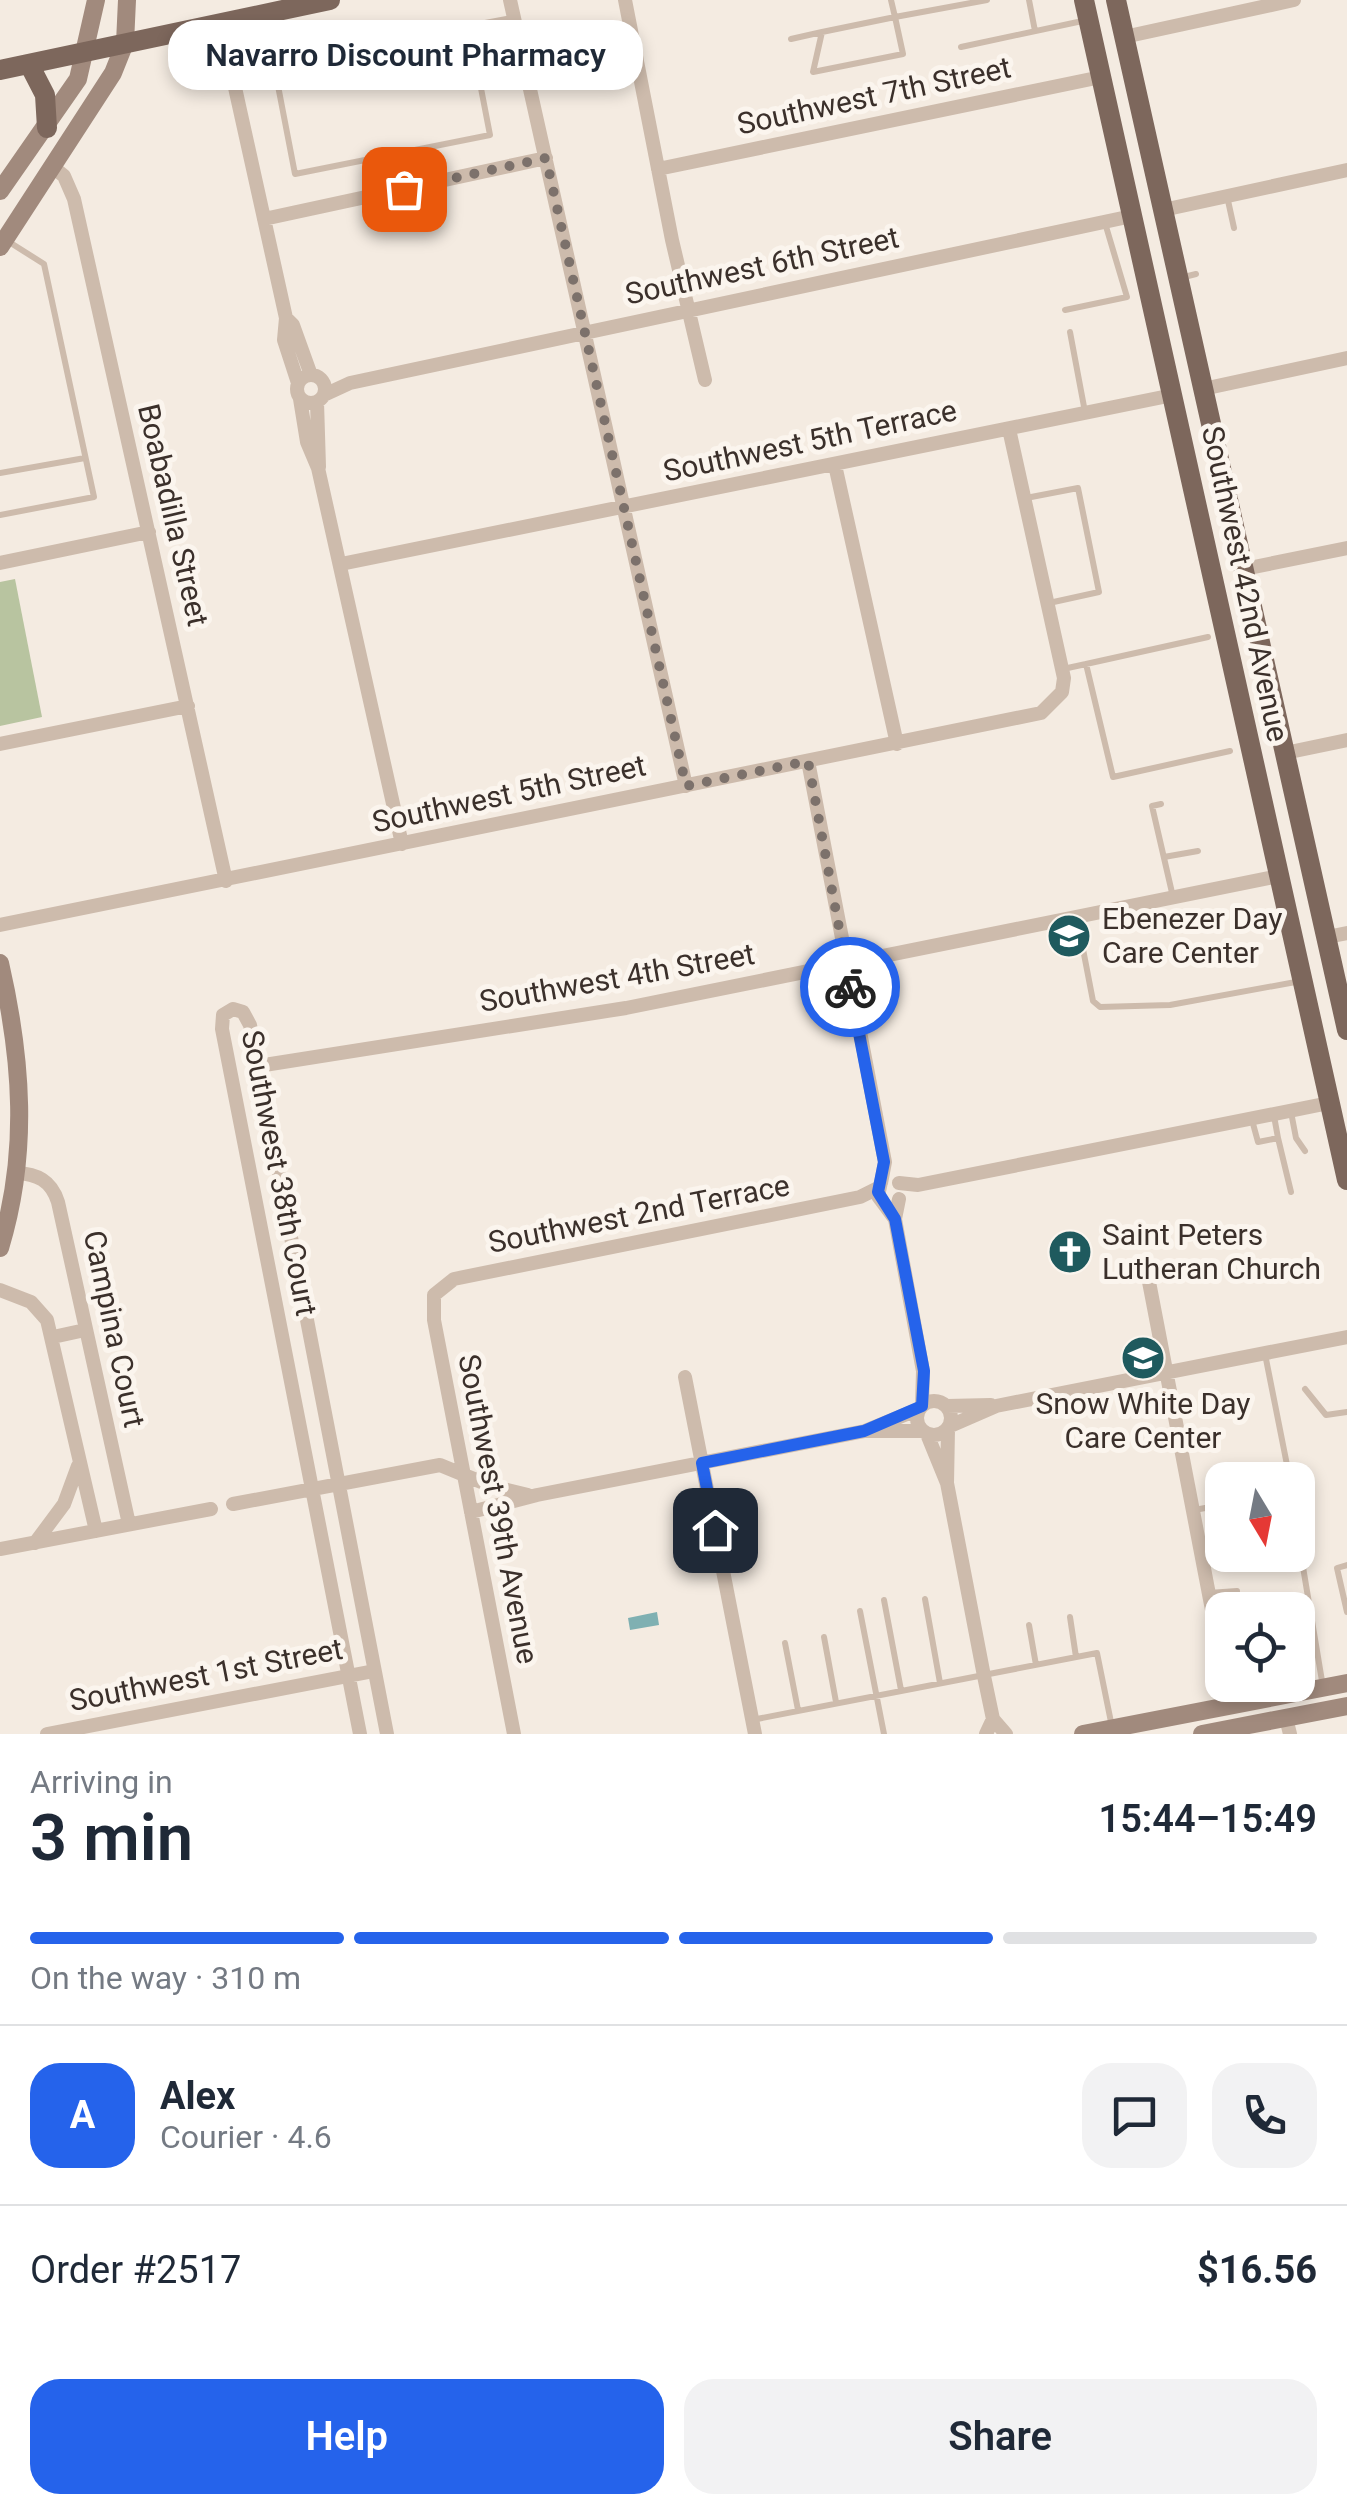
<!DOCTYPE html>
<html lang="en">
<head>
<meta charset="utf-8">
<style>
	body { margin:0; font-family:Roboto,sans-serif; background:#f2f2f3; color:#1f2937; height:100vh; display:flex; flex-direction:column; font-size:38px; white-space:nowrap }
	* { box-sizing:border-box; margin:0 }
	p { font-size:32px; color:#747a83 }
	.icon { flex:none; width:55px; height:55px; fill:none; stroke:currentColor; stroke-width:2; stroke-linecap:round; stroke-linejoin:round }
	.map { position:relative; height:1734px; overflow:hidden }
	.sheet { display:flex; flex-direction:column; background:#fff; flex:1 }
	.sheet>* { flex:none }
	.needle { width:65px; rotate:170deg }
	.fabs { position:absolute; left:1205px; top:1462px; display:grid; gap:20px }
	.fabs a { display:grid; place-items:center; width:110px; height:110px; border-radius:20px; background:#fff; box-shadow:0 5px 15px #0003; font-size:50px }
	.pin { position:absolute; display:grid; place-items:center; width:85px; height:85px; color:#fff; margin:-42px; border-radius:20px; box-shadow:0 5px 15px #0006 }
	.courier { position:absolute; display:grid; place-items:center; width:100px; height:100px; margin:-50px; border:8px solid #2563eb; border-radius:50%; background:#fff; color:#222; box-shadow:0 2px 12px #0007 }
	.bubble { position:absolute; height:70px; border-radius:30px; background:#fff; box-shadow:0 5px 15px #0003; font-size:32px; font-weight:600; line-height:70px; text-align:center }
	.summary em { font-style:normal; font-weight:600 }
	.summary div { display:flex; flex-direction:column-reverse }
	.summary { display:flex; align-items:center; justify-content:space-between; height:170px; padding:0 30px }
	h1 { font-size:65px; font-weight:600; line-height:75px }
	.bar { display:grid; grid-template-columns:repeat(4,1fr); gap:15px 10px; align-content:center; height:120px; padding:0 30px }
	.bar i { height:12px; border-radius:8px; background:#e0e1e3 }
	.bar .active { background:#2563eb }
	.bar p { grid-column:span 4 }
	.line { display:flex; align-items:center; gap:25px; padding:0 30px; border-top:2px solid #e0e1e3 }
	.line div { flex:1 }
	.round { display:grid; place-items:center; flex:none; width:105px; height:105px; border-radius:30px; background:#f2f2f3 }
	.primary-button { display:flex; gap:20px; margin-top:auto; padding:20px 30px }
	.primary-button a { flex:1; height:115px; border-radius:30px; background:#2563eb; color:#fff; font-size:40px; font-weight:600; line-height:115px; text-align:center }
	.primary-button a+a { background:#f2f2f3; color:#1f2937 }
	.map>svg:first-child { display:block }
	.green { fill:#b8c4a0 }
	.water { fill:#7fb0b2 }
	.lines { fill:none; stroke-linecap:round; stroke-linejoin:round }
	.lane { stroke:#cdbbac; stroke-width:6 }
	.street { stroke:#cdbbac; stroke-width:14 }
	.secondary { stroke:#a18a7d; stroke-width:18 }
	.primary { stroke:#7d675c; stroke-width:20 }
	.done { stroke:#7c716b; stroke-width:10; stroke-dasharray:0 18 }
	.route { stroke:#2563eb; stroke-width:12 }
	.labels { text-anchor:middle; stroke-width:10; stroke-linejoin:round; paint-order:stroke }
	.street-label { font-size:30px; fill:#3b302b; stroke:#fbf5ee }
	.poi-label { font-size:30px; fill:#3b302b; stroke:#fbf5ee; text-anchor:start }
</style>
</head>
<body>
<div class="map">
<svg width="1347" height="1734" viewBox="0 0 1347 1734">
	<rect width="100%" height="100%" fill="#f4ebe1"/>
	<!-- green -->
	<path class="green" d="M15,579L42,717L0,726V582Z"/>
	<!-- water -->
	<path class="water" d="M657,1612L659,1625L630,1630L628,1618Z"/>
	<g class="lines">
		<!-- lane -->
		<path class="lane" d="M891,0L895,17L987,0
			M1029,0L1035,31
			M895,17L903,54L813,72L822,32Z
			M469,26L512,18
			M791,39L822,32
			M961,47L1087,20
			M234,79L274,65L469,26L490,135L295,174L274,65
			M1227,196L1234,228
			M1180,278L1196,274
			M1065,310L1127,297L1105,223
			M1070,332L1085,412
			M0,473L85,458
			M1026,498L1078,488L1099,592L1049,603
			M0,515L94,497L44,264L6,240
			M1208,637L1086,664L1113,777L1230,751
			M1063,669L1086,664
			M1161,804L1152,806L1173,897
			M1164,857L1198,851
			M1077,918L1093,1001L1100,1007L1170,1005L1301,981
			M1291,1112L1296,1138L1305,1151
			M1252,1120L1258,1142L1278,1138L1274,1116
			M1278,1138L1291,1192
			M1265,1354L1290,1480
			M1305,1389L1326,1415L1347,1412
			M1194,1510L1222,1505
			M1298,1537L1323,1687
			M1347,1565L1337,1568L1347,1612
			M1209,1593L1237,1591
			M925,1599L940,1683
			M884,1600L901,1690
			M860,1611L884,1734
			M1070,1617L1076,1657
			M1029,1625L1036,1665
			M824,1637L836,1702
			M785,1643L798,1710
			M752,1720L1097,1653L1112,1727"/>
		<!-- street -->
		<path class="street" d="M510,0L686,786
			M625,0L672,240L705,380
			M199,28L232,74L286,318L284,340L298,383
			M1124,37L1294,0
			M232,74L248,18
			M53,167L64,176L74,199L226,881
			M658,169L1101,77
			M1163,210L1347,170
			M264,219L546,158
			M286,318L293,325L311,375
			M297 389a14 14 0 1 1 28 0a14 14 0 1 1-28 0Z
			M1203,389L1347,358
			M324,395L350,383L1132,216
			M300,399L307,442L318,468L402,844
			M317,402L319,467
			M835,465L897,744
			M0,563L149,532
			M341,564L1173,395
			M1244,569L1347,548
			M0,744L188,706
			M1285,753L1347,740
			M808,761L885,1162L881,1183
			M0,925L1041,713L1062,692L1064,678L1009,429
			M1327,937L1347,933
			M258,1066L626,1008L1279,876
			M16,1173C37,1174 51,1180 58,1202L129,1524
			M881,1182L878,1196L895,1219
			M899,1183L918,1185L1329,1103
			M899,1199L895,1219L923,1371L922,1406
			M1145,1261L1222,1662
			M0,1290L31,1302L47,1320L96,1531
			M53,1337L85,1330
			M685,1377L755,1734
			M917 1418a17 17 0 1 1 34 0a17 17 0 1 1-34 0Z
			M947,1406L991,1405
			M950,1426L996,1406L1347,1337
			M948,1429L947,1483L984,1676L993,1719L1006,1734
			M865,1431H922
			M927,1434L947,1483
			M233,1504L440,1465L491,1486L528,1495
			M471,1512L537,1495L865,1431L919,1409
			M35,1543L64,1504L78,1466
			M0,1549L211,1509
			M1227,1685L1231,1705
			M1286,1718L1290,1734
			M47,1734L374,1671
			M360,1734L222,1029L223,1015L233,1009L243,1012L250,1025L387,1734
			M514,1734L434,1320V1295L454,1279L860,1197L878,1188
			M986,1734L993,1719"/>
		<!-- secondary -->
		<path class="secondary" d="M0,191L78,79L96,0
			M0,247L113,73L125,43L127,0
			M0,963C22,1059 29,1153 0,1248
			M1083,1734L1347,1683
			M1202,1734L1347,1706"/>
		<!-- primary -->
		<path class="primary" d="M1084,0L1347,1180
			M1116,0L1347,1030
			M29,64L45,95L47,128
			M0,70L330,0"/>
	</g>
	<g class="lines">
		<!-- done -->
		<path class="done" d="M404,189L546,158L686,786L808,761L850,987"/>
		<!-- route -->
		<path class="route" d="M715,1530L702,1463L864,1431L922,1406L924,1371L895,1219L878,1192L884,1162L850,987"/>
	</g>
	<!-- icons -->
	<defs>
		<symbol id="school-disc" viewBox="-11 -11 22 22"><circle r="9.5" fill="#1f5a5e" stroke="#fbf5ee"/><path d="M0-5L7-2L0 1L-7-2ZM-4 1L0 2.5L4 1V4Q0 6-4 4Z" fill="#fff"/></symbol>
		<symbol id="church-disc" viewBox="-11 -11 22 22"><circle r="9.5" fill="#1f5a5e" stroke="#fbf5ee"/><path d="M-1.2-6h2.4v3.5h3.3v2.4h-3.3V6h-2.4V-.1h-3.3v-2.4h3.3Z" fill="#fff"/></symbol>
	</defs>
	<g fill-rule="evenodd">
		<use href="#school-disc" x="1044" y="911" width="50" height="50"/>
		<use href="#church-disc" x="1045" y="1227" width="50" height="50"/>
		<use href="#school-disc" x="1118" y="1333" width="50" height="50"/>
	</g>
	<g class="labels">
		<!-- street labels -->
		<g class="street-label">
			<text transform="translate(874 96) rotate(-12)" y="10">Southwest 7th Street</text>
			<text transform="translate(762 266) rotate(-12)" y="10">Southwest 6th Street</text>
			<text transform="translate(810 441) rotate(-12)" y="10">Southwest 5th Terrace</text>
			<text transform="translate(173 515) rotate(77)" y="10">Boabadilla Street</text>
			<text transform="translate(1245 584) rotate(78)" y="10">Southwest 42nd Avenue</text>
			<text transform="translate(509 794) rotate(-12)" y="10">Southwest 5th Street</text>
			<text transform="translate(617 978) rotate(-10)" y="10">Southwest 4th Street</text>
			<text transform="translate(279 1173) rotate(79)" y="10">Southwest 38th Court</text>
			<text transform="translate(639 1214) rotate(-11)" y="10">Southwest 2nd Terrace</text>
			<text transform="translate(114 1329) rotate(78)" y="10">Campina Court</text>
			<text transform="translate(498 1509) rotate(79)" y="10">Southwest 39th Avenue</text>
			<text transform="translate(206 1675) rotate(-11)" y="10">Southwest 1st Street</text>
		</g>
		<!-- poi labels -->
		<g class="poi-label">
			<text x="1102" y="929">Ebenezer Day<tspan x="1102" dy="34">Care Center</tspan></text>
			<text x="1102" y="1245">Saint Peters<tspan x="1102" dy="34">Lutheran Church</tspan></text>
			<text x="1143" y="1414" text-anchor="middle">Snow White Day<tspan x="1143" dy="34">Care Center</tspan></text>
		</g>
	</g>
</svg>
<div class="fabs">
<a><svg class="needle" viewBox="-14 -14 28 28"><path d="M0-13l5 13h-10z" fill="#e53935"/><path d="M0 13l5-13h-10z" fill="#747a83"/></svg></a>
<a><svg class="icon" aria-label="locate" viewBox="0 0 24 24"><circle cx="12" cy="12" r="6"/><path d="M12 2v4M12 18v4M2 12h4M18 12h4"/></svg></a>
</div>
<div class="pin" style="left:404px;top:189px;background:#ea580c"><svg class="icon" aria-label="bag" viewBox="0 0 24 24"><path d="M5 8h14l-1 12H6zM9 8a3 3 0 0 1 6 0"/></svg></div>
<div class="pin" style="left:715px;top:1530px;background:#1f2937"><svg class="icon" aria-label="home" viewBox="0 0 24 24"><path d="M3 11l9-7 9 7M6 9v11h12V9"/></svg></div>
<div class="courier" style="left:850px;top:987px"><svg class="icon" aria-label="bike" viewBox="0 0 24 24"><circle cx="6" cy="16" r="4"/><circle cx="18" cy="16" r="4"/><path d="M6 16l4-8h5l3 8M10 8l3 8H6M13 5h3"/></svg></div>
<div class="bubble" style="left:168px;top:20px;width:475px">Navarro Discount Pharmacy</div>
</div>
<section class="sheet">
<div class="summary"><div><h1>3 min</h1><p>Arriving in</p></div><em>15:44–15:49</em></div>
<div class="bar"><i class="active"></i><i class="active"></i><i class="active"></i><i></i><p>On the way · 310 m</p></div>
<div class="line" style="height:180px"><b class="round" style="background:#2563eb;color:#fff">A</b><div><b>Alex</b><p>Courier · 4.6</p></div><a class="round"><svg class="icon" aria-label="chat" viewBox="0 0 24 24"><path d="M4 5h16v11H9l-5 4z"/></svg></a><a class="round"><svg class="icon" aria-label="phone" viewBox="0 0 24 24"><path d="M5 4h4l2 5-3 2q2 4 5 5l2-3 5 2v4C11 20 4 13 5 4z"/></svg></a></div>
<div class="line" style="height:130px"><div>Order #2517</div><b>$16.56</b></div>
<div class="primary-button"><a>Help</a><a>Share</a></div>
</section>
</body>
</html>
